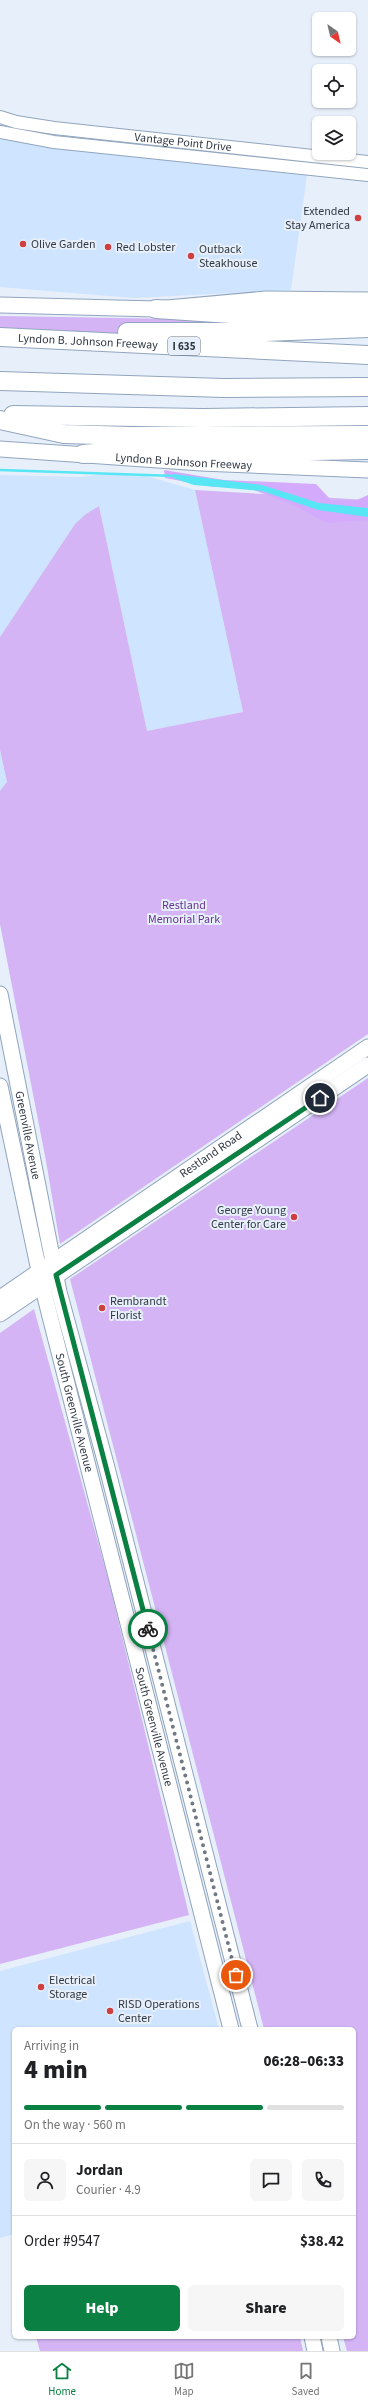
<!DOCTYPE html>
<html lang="en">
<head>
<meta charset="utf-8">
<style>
	body { margin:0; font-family:"Source Sans 3",sans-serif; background:#f6f6f6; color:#202124; height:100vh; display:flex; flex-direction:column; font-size:15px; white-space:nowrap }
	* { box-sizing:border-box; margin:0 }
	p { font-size:13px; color:#757577 }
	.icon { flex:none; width:22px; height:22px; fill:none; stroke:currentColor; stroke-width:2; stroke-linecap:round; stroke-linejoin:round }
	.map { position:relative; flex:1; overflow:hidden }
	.details { position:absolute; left:12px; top:2027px; width:344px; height:312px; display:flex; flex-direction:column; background:#fff; border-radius:6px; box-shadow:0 1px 3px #0004 }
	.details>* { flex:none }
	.needle { width:26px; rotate:146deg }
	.tools { position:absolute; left:312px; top:12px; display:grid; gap:8px }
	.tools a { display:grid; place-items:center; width:44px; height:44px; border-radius:6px; background:#fff; box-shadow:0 1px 3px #0004; font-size:20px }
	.pin { position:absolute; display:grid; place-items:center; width:34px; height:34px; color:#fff; margin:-17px; border:2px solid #fff; border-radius:50%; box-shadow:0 1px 4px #0007 }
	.courier { position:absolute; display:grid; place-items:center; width:40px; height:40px; margin:-20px; border:3px solid #0b8043; border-radius:50%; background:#fff; color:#222; box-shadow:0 1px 5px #0007 }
	.overview em { font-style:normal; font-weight:800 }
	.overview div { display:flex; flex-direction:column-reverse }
	.overview { display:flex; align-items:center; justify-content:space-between; height:68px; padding:0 12px }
	h1 { font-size:26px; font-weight:800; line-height:30px }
	.bar { display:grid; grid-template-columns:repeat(4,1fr); gap:6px 4px; align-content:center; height:48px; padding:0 12px }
	.bar i { height:5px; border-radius:3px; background:#e0e0e0 }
	.bar .active { background:#0b8043 }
	.bar p { grid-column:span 4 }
	.line { display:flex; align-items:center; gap:10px; padding:0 12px; border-top:1px solid #e0e0e0 }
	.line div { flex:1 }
	.round { display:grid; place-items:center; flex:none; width:42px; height:42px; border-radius:6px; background:#f6f6f6 }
	.action { display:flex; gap:8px; margin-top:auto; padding:8px 12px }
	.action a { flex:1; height:46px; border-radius:6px; background:#0b8043; color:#fff; font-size:16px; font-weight:800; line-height:46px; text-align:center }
	.action a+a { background:#f6f6f6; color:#202124 }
	.dock { display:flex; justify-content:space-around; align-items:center; height:56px; border-top:1px solid #e0e0e0; background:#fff; font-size:11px; color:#757577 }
	.dock a { display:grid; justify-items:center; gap:2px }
	.dock .active { color:#0b8043 }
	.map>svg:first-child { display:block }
	.built { fill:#cfe4ff }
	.green { fill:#d4b4f5 }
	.forest { fill:#d4aafd }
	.water { fill:#57e6f4 }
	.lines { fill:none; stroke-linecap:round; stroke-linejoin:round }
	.stream { stroke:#57e6f4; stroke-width:2.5 }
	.minor-casing { stroke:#91a5be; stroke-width:14 }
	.major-casing { stroke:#91a5be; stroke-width:17 }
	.highway-casing { stroke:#91a5be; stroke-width:20 }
	.minor { stroke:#fff; stroke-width:12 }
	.major { stroke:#fff; stroke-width:15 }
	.highway { stroke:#fff; stroke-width:18 }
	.done { stroke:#717984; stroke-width:4; stroke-dasharray:0 7.2 }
	.route { stroke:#0b8043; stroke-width:5 }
	.poi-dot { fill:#ce3f42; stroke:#e7effa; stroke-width:1.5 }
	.labels { text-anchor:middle; stroke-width:4; stroke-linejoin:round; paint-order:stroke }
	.shield { fill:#e7effa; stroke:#68707b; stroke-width:1 }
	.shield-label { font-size:11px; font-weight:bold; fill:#313944 }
	.street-label { font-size:12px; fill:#313944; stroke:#e7effa }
	.poi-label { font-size:12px; fill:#313944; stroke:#e7effa; text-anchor:start }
	.park-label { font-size:12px; fill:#693594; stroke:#e7effa }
</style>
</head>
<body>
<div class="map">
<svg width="368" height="2351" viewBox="0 0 368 2351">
	<rect width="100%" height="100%" fill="#e7effa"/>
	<!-- built -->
	<path class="built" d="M0,137L307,175L291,290L133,298L0,287Z
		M114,473L143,475L195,490L243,712L147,732L99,506L75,524L0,637V475L81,477Z
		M0,750L7,782L0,791Z
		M190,1921L219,2029H14V2234L0,2238V1971Z"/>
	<!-- green -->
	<path class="green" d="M0,316L362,322L75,346L0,347Z
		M195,490L368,500V1034L60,1244L46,1161L0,924V791L7,782L0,750V637L75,524L86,514L99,506L147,731L243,712Z
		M368,1078V2351H347L343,2337H354V2029H264L70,1279Z
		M34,1309L109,1582L189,1915L0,1964V1333Z
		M36,2337H300L303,2351H40Z"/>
	<!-- forest -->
	<path class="forest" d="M164,470L224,480L316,484L332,501L357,500L368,495V520L327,523L296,506L241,485L214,487L165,478Z"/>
	<!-- water -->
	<path class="water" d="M173,474L262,485L319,503L367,508L368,517L318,510L262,491L194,485L173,478Z"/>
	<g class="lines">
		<!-- stream -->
		<path class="stream" d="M0,470L175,476"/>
		<defs>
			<g id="minor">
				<path id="s1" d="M0,117L16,122L54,128L368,162"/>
				<path d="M0,132L54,142L368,175"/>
			</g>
			<g id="major">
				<path d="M0,305L156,309L266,299L368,300"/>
				<path id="s2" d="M0,449L201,463L368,470"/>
				<path id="s3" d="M0,994L59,1292L106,1464L250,2029"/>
				<path id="s4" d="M0,1086L42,1285L231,2029"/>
				<path id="s5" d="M0,1298L368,1047"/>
				<path d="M0,1314L368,1065"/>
				<path d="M312,2337L315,2351"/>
				<path d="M329,2337L332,2351"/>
			</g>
			<g id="highway">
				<path d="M156,309L231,314H368"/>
				<path d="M127,332H265L368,328"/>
				<path id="s6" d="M0,337L368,355"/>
				<path d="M0,381L224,388L368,387"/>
				<path d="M13,415L203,418L368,416"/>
				<path d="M0,420L64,434L130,436L368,435"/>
				<path d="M83,454L141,449L263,452L368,450"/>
			</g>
		</defs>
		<!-- minor casing -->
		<use href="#minor" class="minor-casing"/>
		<!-- major casing -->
		<use href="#major" class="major-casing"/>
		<!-- highway casing -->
		<use href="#highway" class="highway-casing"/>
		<!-- minor -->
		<use href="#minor" class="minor"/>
		<!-- major -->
		<use href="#major" class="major"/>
		<!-- highway -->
		<use href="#highway" class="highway"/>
	</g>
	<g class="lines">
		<!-- done -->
		<path class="done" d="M148,1629L236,1975"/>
		<!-- route -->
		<path class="route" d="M148,1629L56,1275L320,1098"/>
	</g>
	<!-- markers -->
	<g class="poi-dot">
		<circle cx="358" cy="218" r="4"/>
		<circle cx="23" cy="244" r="4"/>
		<circle cx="108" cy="247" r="4"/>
		<circle cx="191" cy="256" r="4"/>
		<circle cx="294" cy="1217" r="4"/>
		<circle cx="102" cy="1308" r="4"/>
		<circle cx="41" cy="1987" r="4"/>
		<circle cx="110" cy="2011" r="4"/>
	</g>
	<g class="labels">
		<!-- shield labels -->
		<rect class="shield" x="168" y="337" width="32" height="18" rx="3"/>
		<g class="shield-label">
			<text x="184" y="350">I 635</text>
		</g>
		<!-- street labels -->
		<g class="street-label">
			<text dy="4" stroke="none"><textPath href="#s1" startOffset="185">Vantage Point Drive</textPath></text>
			<text dy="4" stroke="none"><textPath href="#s6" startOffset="88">Lyndon B. Johnson Freeway</textPath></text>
			<text dy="4" stroke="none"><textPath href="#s2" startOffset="184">Lyndon B Johnson Freeway</textPath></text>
			<text dy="4" stroke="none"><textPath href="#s3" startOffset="144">Greenville Avenue</textPath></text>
			<text dy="4" stroke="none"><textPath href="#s5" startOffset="255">Restland Road</textPath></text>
			<text dy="4" stroke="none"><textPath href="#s4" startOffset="335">South Greenville Avenue</textPath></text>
			<text dy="4" stroke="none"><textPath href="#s4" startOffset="659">South Greenville Avenue</textPath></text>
		</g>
		<!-- poi labels -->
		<g class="poi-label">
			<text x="350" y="215" text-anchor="end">Extended<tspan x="350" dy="14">Stay America</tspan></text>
			<text x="31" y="248">Olive Garden</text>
			<text x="116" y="251">Red Lobster</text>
			<text x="199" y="253">Outback<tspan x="199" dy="14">Steakhouse</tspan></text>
			<text x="286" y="1214" text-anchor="end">George Young<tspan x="286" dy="14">Center for Care</tspan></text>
			<text x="110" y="1305">Rembrandt<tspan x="110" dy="14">Florist</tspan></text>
			<text x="49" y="1984">Electrical<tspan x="49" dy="14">Storage</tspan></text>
			<text x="118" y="2008">RISD Operations<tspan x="118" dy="14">Center</tspan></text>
		</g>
		<!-- park labels -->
		<g class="park-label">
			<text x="184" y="909">Restland<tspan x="184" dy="14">Memorial Park</tspan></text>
		</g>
	</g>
</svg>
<div class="tools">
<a><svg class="needle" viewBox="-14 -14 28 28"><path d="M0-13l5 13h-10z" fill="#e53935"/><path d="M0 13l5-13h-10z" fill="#757577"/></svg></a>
<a><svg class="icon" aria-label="locate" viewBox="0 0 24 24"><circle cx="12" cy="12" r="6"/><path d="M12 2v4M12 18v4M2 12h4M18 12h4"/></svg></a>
<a><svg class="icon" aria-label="layers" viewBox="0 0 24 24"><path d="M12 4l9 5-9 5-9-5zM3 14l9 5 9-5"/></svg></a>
</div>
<div class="pin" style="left:236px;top:1975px;background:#ea580c"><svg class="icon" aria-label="bag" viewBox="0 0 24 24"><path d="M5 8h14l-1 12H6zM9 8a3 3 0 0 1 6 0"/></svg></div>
<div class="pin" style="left:320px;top:1098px;background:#1f2937"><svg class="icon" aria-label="home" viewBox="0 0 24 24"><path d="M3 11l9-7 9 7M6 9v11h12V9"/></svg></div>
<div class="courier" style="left:148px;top:1629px"><svg class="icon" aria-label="bike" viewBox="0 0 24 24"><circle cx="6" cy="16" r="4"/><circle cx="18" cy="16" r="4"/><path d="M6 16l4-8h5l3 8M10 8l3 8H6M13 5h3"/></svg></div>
<section class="details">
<div class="overview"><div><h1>4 min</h1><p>Arriving in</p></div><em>06:28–06:33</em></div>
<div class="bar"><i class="active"></i><i class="active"></i><i class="active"></i><i></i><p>On the way · 560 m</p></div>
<div class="line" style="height:72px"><a class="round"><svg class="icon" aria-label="person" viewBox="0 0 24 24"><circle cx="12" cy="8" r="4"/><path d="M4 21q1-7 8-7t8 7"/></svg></a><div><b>Jordan</b><p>Courier · 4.9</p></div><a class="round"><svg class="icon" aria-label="chat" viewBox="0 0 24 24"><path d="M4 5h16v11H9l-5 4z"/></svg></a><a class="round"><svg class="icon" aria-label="phone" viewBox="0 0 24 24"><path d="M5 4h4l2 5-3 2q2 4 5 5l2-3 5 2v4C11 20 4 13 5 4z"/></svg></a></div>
<div class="line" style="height:52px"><div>Order #9547</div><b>$38.42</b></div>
<div class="action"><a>Help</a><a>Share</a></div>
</section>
</div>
<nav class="dock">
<a class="active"><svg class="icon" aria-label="home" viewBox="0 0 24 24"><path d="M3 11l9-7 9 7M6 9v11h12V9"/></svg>Home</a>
<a><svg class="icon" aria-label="map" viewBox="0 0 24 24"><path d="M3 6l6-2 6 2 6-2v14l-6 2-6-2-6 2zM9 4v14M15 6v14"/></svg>Map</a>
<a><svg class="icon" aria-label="saved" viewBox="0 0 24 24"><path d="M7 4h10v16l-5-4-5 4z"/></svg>Saved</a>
</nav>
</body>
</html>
